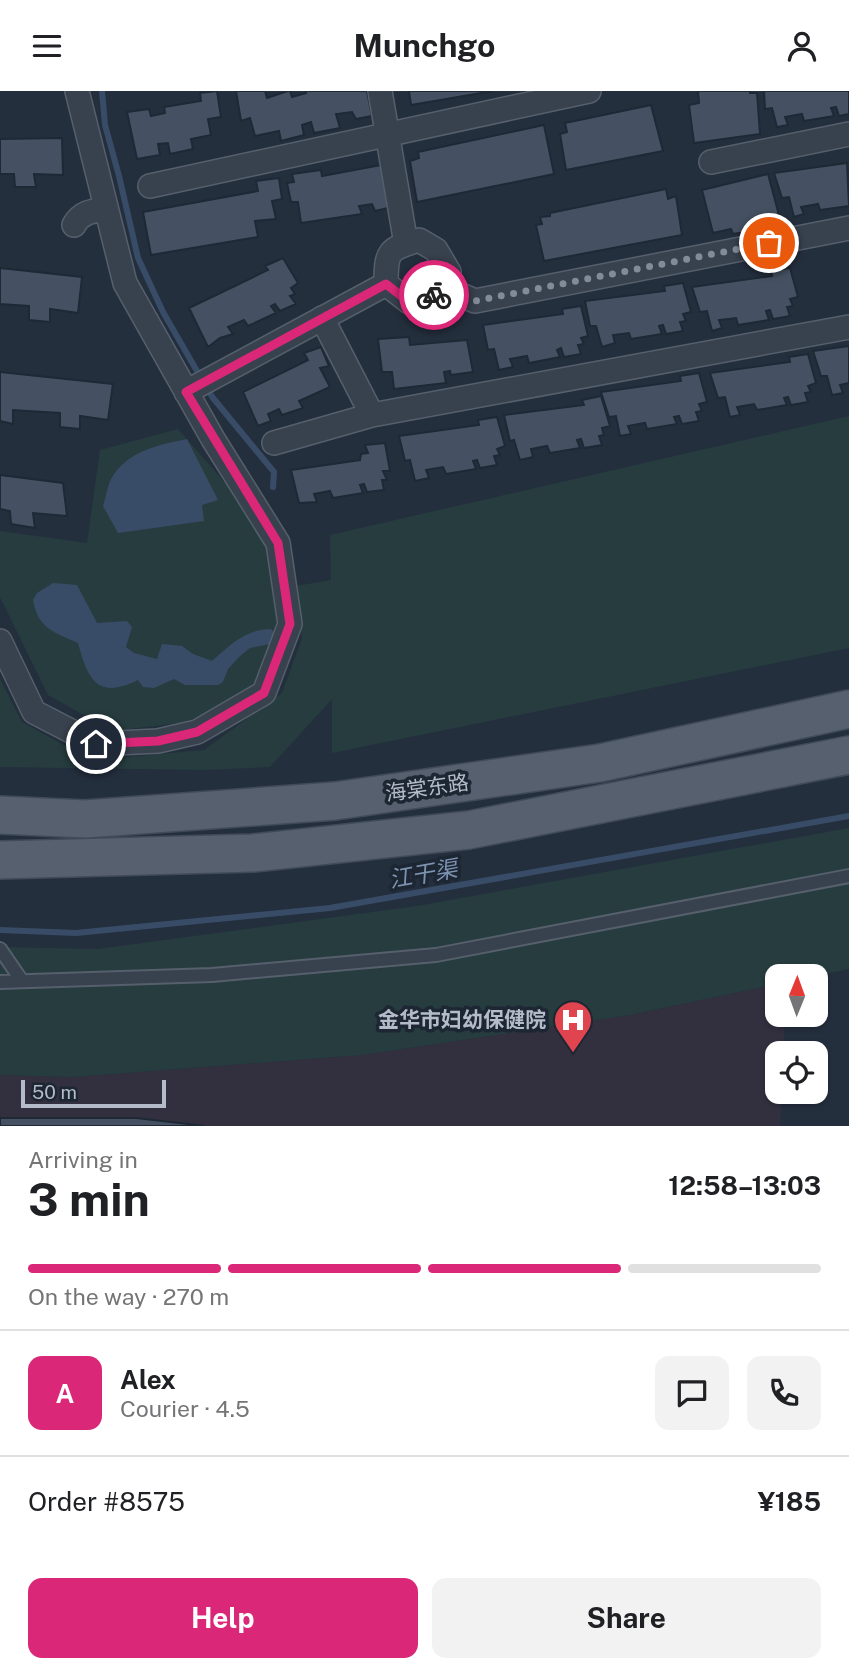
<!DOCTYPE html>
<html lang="en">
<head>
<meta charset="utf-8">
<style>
	body { margin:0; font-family:"Public Sans","Noto Sans SC",sans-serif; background:#f2f2f2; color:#202124; height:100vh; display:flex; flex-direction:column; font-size:26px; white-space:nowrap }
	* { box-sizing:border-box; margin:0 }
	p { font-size:23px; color:#757577 }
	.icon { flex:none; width:38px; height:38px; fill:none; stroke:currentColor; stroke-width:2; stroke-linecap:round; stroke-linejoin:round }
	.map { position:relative; height:1035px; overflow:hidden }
	.sheet { display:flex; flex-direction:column; background:#fff; flex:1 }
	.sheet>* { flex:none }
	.needle { width:46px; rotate:1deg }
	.tools { position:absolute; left:765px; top:873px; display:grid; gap:14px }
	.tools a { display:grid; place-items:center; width:63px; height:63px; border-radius:14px; background:#fff; box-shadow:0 2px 5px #0004; font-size:35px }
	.scale { position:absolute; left:21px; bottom:18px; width:145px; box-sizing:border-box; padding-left:7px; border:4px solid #b4bcc9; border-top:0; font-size:19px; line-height:24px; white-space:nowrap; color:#b4bcc9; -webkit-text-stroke:5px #1d2633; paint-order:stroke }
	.pin { position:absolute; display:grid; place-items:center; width:60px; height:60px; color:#fff; margin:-30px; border:4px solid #fff; border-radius:50%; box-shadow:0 2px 7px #0007 }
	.courier { position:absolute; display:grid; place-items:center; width:70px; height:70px; margin:-35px; border:5px solid #db2777; border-radius:50%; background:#fff; color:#222; box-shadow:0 2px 9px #0007 }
	.overview em { font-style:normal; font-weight:700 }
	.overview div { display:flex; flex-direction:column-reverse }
	.overview { display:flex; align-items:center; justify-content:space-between; height:119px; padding:0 28px }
	h1 { font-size:46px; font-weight:700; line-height:52px }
	.bar { display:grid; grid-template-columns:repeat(4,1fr); gap:10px 7px; align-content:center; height:84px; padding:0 28px }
	.bar i { height:9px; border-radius:5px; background:#e0e0e0 }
	.bar .current { background:#db2777 }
	.bar p { grid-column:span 4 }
	.line { display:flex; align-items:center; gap:18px; padding:0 28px; border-top:2px solid #e0e0e0 }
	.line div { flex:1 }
	.round { display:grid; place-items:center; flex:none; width:74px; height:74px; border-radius:14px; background:#f2f2f2 }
	.cta { display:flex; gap:14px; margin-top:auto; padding:14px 28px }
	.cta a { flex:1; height:80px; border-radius:14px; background:#db2777; color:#fff; font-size:28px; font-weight:700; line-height:80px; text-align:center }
	.cta a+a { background:#f2f2f2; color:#202124 }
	header { display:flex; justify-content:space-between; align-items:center; height:91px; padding:0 28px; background:#fff; font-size:32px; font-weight:700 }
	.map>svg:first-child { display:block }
	.medical { fill:#32303f }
	.green { fill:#263c3f }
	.water { fill:#394c67 }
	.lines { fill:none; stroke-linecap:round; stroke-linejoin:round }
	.stream { stroke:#394c67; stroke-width:6 }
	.building { fill:#455162; stroke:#1f2835; stroke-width:2 }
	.lane-casing { stroke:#565f6c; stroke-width:16 }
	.street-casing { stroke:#565f6c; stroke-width:26 }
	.primary-casing { stroke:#414a57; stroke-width:40 }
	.lane { stroke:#38414e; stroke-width:12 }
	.street { stroke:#38414e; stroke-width:23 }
	.primary { stroke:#56606e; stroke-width:37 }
	.done { stroke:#828b98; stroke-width:7; stroke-dasharray:0 12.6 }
	.route { stroke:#db2777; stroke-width:9 }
	.labels { text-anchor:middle; stroke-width:7; stroke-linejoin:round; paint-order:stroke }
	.street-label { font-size:21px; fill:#b4bcc9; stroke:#1d2633 }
	.poi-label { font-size:21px; font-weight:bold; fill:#b4bcc9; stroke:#1d2633; text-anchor:end }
	.water-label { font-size:23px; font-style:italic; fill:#7c92b1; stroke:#1d2633 }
</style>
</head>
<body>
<header><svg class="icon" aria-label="menu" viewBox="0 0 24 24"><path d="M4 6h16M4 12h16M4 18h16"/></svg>Munchgo<svg class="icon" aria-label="person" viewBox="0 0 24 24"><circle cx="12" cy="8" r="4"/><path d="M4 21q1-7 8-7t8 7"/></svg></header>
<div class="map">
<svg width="849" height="1035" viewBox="0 0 849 1035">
	<rect width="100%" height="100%" fill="#242f3e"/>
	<!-- medical -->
	<path class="medical" d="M777,893V924H785L783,962H777V1001H782L780,1035H0V984L74,986L362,964L630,924Z"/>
	<!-- green -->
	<path class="green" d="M849,325V557L332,662V608L270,676L204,679L0,676V588L22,631L91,669L204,659L282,602L302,547L296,495L331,489L330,444Z
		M178,338L278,452L290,533L253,608L181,632L112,640L48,604L0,506V440L87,452L100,359Z
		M849,737V878L815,885L777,886V893L630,924L362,964L74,986L0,984V856L97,858L417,815Z"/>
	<!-- water -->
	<path class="water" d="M187,348L218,409L202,414L204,430L118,442L103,415C106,407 107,396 111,388C127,360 158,354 187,348Z
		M53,492L77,494L97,532L127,530L132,536L126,556L134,562L157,568L162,553L182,555L193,563L212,570C230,554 246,538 271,538L277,545L275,552L250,557L240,565L228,578L223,591L218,594H185L174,588L154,597L143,596L138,589C97,609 88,589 78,552C54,541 38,538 33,509L37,502Z"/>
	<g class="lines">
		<!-- stream -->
		<path class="stream" d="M102,0L105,34L119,85L138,167L163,221L201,287
			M206,296L213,307L274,381L273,396
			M0,839L76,842L330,817L849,725"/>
	</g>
	<!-- building -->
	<path class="building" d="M217,0L221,26L208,28L211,44L191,48L193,58L170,63L168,52L158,53L160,64L137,68L127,21L149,18L151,25L165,22L164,16L201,10L200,2Z
		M236,0H265L267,7L288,0H290L292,6L306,2L305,0H367L372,25L356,28L352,21L336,23L340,37L314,42L311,31L302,34L304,44L281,50L279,40L255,45L250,27L241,30Z
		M409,0H493L411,14Z
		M698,0H750V2H757L760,43L694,52L689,14L699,12Z
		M764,0H849V23L839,25L836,16L831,17L834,25L804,30L802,23L785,26L788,34L777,36L772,17L765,18Z
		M651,14L663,60L566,79L560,43L567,41L565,32Z
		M544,34L554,83L417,111L410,70L419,67L418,61Z
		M62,47L63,84L34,83L36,96H15L14,83H0V48Z
		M847,72L849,115L820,119L818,113L801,116L804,123L794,126L789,106L782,107L774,82Z
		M381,74L388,117L375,120L372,113L359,115L362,123L301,132L298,111H291L287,92L294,91L292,83L321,79L322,85Z
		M768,83L780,128L762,131L764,138L733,143L731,138L713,142L702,99Z
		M279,87L282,108L272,110L276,128L255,130L258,146L151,164L143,121L258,100L256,90Z
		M666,98L668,108L676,105L682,144L544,170L536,134L542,133L540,126L550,125V122Z
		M283,167L298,192L291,197L295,203L290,205L296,213L280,220L275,213L271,215L276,222L248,235L244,229L228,236L233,243L220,247L208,256L189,217L268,179L265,175Z
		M0,177L82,186L78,222L50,218V231L29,229V215L0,213Z
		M790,177L798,206L790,208L793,215L787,216L790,225L773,228L770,219L766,220L769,229L738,234L736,227L719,229L722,237L712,240L707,220L700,221L692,196L772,185L771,180Z
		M683,192L691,221L683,223L686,230L680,231L683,240L666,243L663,234L659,235L662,243L631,248L629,242L613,244L615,252L602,256L596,235H590L585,210L665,200L664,195Z
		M581,215L588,245L581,247L584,253L578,254L581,263L564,266L561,257L557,259L560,266L529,272L527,265L510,268L513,276L499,279L494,258L488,259L483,234L563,223L562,218Z
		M409,246L410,254L467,249L473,281L451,284L450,280L444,281L446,292L394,298L392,281H382L378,248Z
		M849,255V292L840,294L843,302L832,304L827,285H821L813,260Z
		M321,256L329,275L320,277L330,296L299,310L303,317L282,324L279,318L268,323L271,330L258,335L243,301L308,269L304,262Z
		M808,263L816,292L808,295L811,301L805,302L808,311L791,314L788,306L784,307L787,314L757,319L754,313L737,316L740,324L730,326L725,306L718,307L710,282L790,271L789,266Z
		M0,281L113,293L108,329L80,325V338L60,336V322L13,319V333L0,330Z
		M699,282L707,311L699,313L702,320L696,321L699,330L682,333L679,325L674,326L677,333L647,338L645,332L628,335L631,343L620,345L616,325L609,326L601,301L681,290L680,285Z
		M601,305L610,335L602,337L604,344L599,345L602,354L584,357L581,348L577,349L580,357L550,362L547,355L531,358L533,366L520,369L514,349L510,350L504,324L584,314L582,309Z
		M497,326L505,355L497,358L500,364L494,365L497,374L480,377L477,369L473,370L476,378L446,383L443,376L426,379L429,387L415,390L410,369L405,370L399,345L479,334L478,329Z
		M385,352L390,380H383L387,389H382L384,399L367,401L364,393L360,394L363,402L333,407L330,400L314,403L317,411L299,412L291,379L360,369L361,363L368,362L365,354Z
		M0,384L63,392L67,425L33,422L35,437L11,433L10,420L0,418Z
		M0,1027H136L205,1035H0Z"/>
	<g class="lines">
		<defs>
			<path id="lane" d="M0,858L22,890
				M0,891L212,884L436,864L849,785"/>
			<path id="street" d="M380,0L406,153
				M711,71L849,43
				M150,95L589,0
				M74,134C81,121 92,120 106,118
				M419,149L436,159L449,181L432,207L409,211L386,193C386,160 388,158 419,149Z
				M440,195L475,210L849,137
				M322,227L372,324L849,236
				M186,301L386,193
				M274,352L372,324
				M0,550L34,621L96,653L158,650L197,641L264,602L290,533L278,452L213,348L125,192L77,0"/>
			<path id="primary" d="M0,724L85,728L335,710L600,672L849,618
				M0,769L253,762L469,739L849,664"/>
		</defs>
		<!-- lane casing -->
		<use href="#lane" class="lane-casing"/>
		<!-- street casing -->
		<use href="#street" class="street-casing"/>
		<!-- primary casing -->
		<use href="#primary" class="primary-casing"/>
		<!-- lane -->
		<use href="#lane" class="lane"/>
		<!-- street -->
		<use href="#street" class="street"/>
		<!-- primary -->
		<use href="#primary" class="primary"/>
	</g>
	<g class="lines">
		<!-- done -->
		<path class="done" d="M434,204L440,195L475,210L769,152"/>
		<!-- route -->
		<path class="route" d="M96,653L158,650L197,641L264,602L290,533L278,452L186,301L386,193L409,211L432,207L434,204"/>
	</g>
	<!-- icons -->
	<defs>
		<symbol id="hospital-pin" viewBox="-11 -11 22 30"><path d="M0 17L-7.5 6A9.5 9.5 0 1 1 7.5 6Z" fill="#e0444e" stroke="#1d2633"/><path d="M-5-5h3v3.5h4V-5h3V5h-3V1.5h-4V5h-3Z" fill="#fff"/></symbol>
	</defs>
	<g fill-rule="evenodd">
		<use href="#hospital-pin" x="551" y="907" width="44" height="60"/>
	</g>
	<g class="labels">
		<!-- street labels -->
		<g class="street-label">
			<text transform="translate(427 697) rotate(-8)" y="7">海棠东路</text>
		</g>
		<!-- poi labels -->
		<g class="poi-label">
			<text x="546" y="936">金华市妇幼保健院</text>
		</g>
		<!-- water labels -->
		<g class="water-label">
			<text transform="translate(423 783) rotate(-10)" y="8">江干渠</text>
		</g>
	</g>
</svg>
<div class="tools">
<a><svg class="needle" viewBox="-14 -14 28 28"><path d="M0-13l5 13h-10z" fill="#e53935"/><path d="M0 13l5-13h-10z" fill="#757577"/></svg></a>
<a><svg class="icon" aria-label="locate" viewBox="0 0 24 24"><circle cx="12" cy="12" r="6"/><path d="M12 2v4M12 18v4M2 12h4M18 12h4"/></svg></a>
</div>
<div class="scale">50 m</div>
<div class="pin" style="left:769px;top:152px;background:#ea580c"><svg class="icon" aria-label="bag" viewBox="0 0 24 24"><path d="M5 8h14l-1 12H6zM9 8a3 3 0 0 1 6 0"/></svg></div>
<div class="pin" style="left:96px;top:653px;background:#1f2937"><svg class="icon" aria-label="home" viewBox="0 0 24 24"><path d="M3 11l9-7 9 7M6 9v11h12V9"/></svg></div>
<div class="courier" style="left:434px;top:204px"><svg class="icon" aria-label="bike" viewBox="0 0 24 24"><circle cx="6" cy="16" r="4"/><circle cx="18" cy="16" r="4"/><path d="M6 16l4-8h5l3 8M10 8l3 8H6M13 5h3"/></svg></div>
</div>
<section class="sheet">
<div class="overview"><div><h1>3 min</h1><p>Arriving in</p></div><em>12:58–13:03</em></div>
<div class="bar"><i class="current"></i><i class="current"></i><i class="current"></i><i></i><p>On the way · 270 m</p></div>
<div class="line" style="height:126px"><b class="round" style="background:#db2777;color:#fff">A</b><div><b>Alex</b><p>Courier · 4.5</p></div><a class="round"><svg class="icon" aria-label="chat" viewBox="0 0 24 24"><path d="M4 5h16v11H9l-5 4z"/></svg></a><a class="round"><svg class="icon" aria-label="phone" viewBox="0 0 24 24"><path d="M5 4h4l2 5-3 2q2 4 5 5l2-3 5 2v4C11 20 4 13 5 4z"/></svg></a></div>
<div class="line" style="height:91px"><div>Order #8575</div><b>¥185</b></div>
<div class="cta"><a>Help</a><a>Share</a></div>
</section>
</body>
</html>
